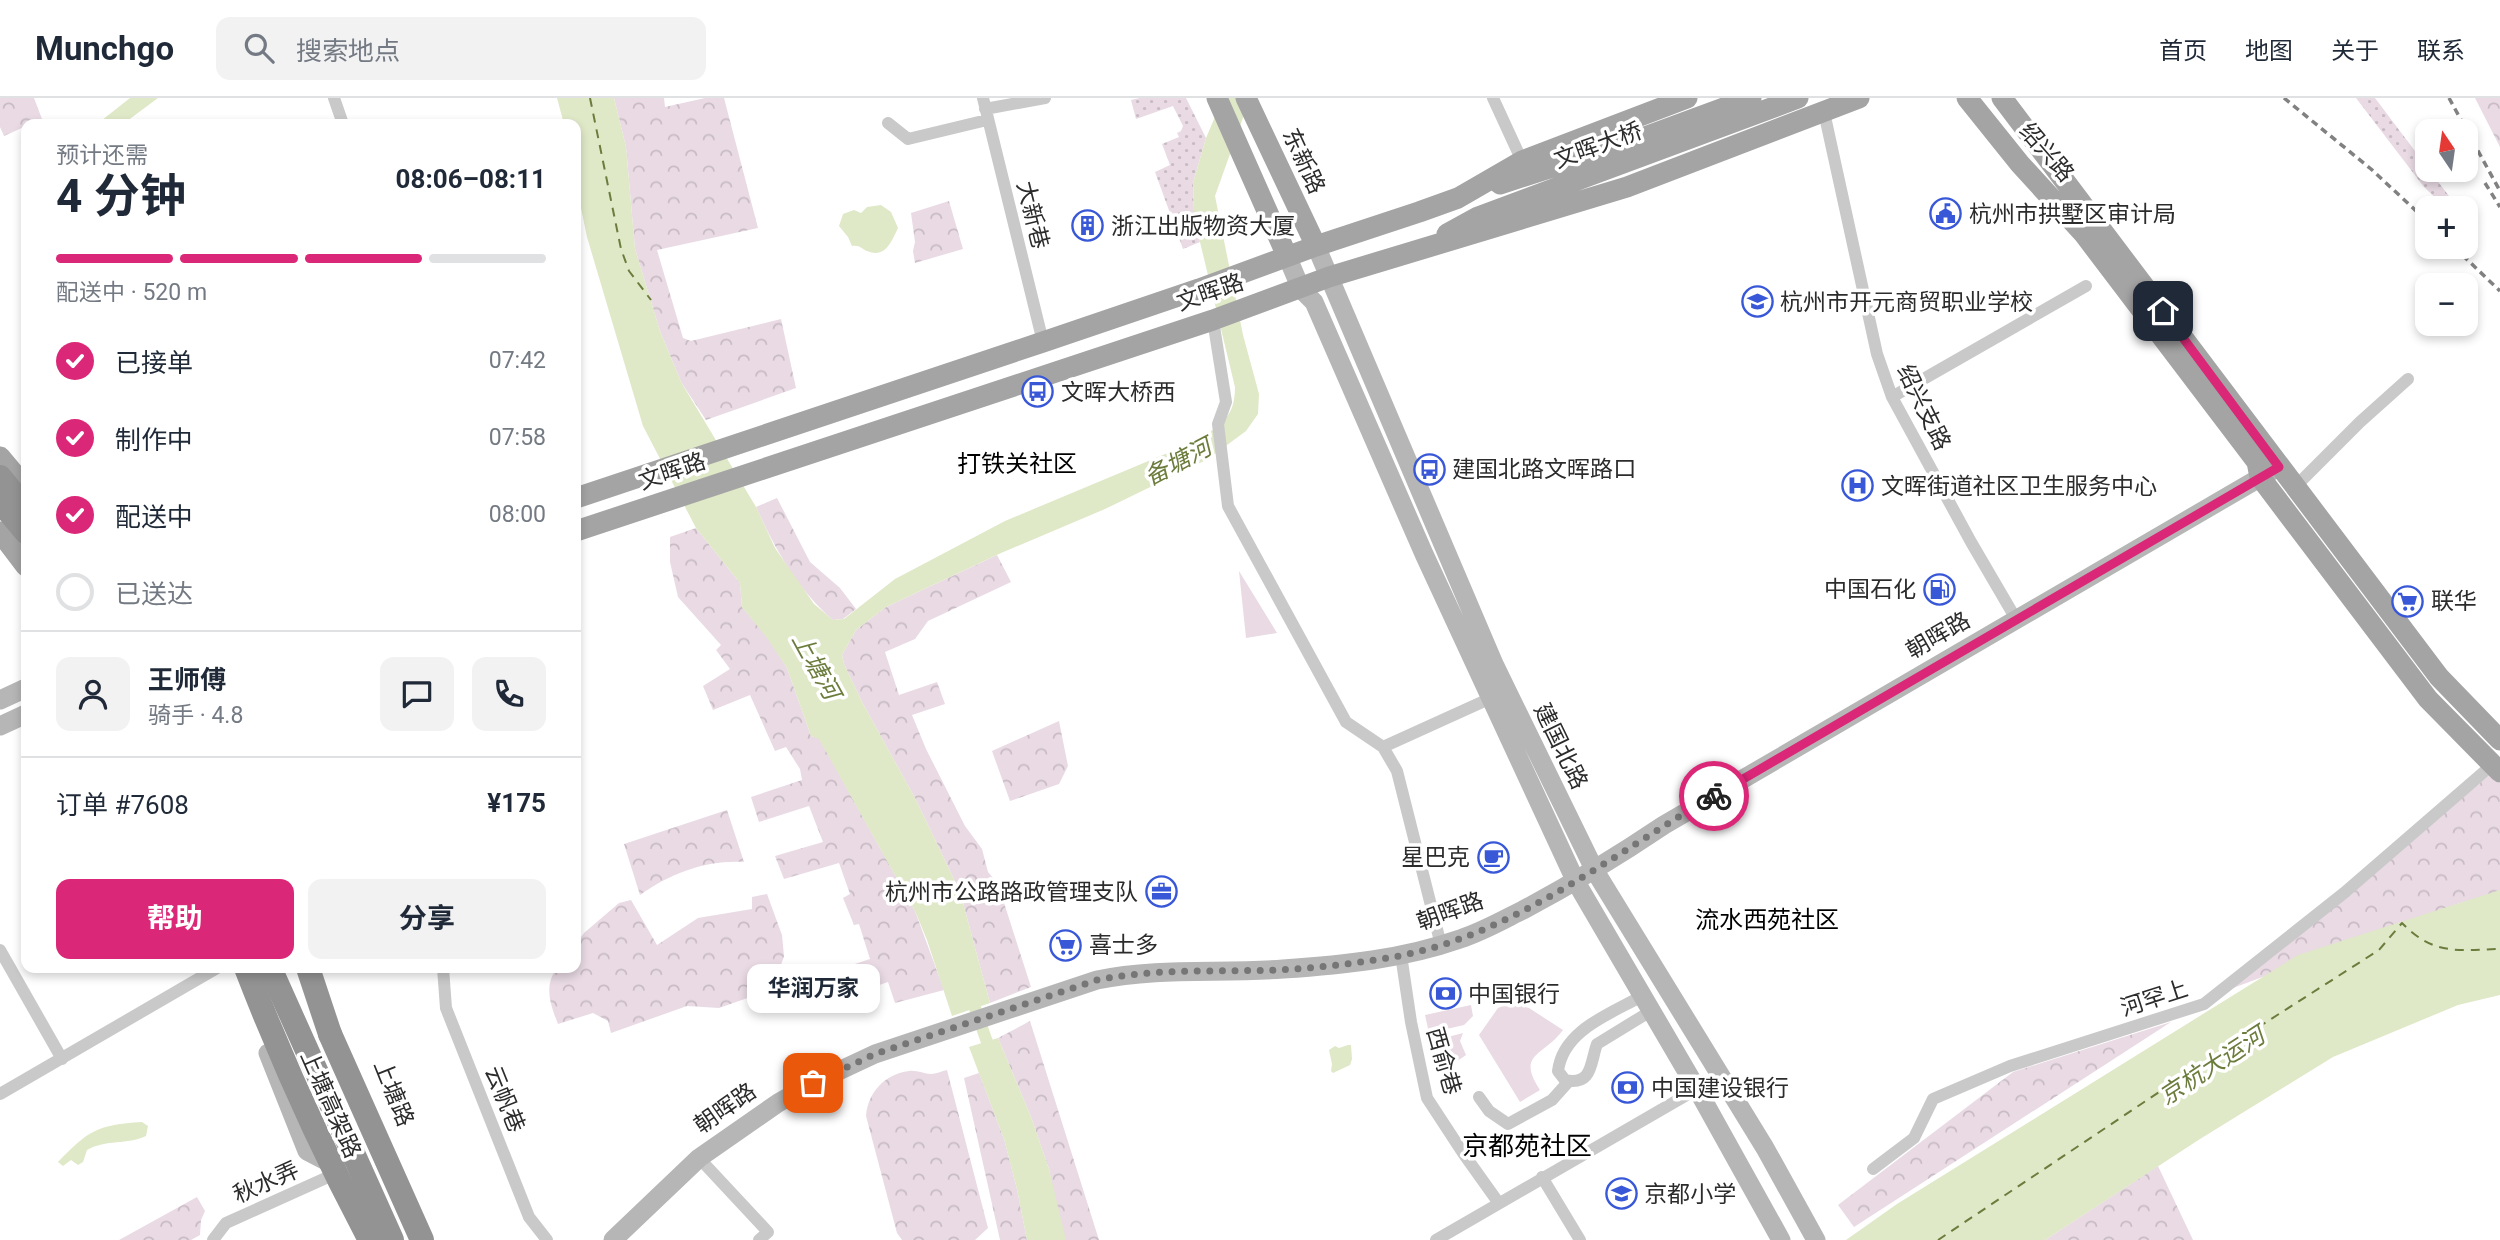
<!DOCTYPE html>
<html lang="zh">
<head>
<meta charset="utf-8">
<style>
	body { margin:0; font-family:Roboto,"Noto Sans SC",sans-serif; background:#f2f2f3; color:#1f2937; height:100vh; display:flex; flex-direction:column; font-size:26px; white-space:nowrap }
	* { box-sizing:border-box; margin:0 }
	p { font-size:23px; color:#747a83 }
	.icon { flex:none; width:38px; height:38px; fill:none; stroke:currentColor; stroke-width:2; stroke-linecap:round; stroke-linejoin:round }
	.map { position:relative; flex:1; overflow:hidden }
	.side { position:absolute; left:21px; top:21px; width:560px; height:854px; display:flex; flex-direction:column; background:#fff; border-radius:14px; box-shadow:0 4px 10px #0003 }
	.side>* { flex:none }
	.needle { width:46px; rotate:347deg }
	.tools { position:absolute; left:2415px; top:21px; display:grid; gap:14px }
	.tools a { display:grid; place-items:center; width:63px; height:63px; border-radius:14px; background:#fff; box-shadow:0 4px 10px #0003; font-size:35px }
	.pin { position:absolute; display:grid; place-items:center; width:60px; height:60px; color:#fff; margin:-30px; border-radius:14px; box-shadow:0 4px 10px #0006 }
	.courier { position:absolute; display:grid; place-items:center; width:70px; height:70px; margin:-35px; border:5px solid #db2777; border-radius:50%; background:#fff; color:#222; box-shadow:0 2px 9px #0007 }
	.bubble { position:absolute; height:49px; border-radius:14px; background:#fff; box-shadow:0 4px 10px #0003; font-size:23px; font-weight:700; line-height:49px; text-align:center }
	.headline em { font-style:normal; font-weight:700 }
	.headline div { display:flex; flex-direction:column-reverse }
	.headline { display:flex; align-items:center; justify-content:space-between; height:119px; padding:0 35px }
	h1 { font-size:46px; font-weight:700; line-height:52px }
	.bar { display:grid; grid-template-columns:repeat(4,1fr); gap:10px 7px; align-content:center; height:84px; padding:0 35px }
	.bar i { height:9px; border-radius:5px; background:#e0e1e3 }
	.bar .current { background:#db2777 }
	.bar p { grid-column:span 4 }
	.line { display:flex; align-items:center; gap:18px; padding:0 35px; border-top:2px solid #e0e1e3 }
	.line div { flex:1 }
	.round { display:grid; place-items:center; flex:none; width:74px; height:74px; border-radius:14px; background:#f2f2f3 }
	ol { padding:0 35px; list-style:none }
	li { display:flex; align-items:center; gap:21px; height:77px }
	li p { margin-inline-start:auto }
	li .icon { padding:7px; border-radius:50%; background:#db2777; color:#fff; stroke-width:4 }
	li:last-child { color:#747a83 }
	li i { width:38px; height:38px; border:4px solid #e0e1e3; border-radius:50% }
	.primary-button { display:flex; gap:14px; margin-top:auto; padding:14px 35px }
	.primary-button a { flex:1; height:80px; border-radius:14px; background:#db2777; color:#fff; font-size:28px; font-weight:700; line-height:80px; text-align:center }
	.primary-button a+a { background:#f2f2f3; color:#1f2937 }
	header { display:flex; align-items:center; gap:42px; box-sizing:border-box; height:98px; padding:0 35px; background:#fff; border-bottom:2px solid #e0e1e3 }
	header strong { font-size:33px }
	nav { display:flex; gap:38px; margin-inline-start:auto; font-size:24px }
	.search { width:490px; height:63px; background:#f2f2f3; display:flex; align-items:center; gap:18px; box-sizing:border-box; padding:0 24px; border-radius:14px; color:#747a83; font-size:26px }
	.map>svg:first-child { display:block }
	.grass { fill:url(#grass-dots) }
	.park { fill:url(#park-crowns) }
	.garden { fill:#e9dae4 }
	.water { fill:#dfe8c7 }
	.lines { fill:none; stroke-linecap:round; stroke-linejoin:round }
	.canal { stroke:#dfe8c7; stroke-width:12 }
	.ferry { stroke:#6b7c3c; stroke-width:2; stroke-dasharray:9 7; stroke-linecap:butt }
	.street { stroke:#c9c9c9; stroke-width:12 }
	.secondary { stroke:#b6b6b6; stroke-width:19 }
	.primary { stroke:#a4a4a4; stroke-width:21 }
	.highway { stroke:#939393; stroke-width:24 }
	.rail { stroke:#818181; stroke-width:3.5; stroke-dasharray:7 5; stroke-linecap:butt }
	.highway-bridge { stroke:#939393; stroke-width:24 }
	.done { stroke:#767676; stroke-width:7; stroke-dasharray:0 12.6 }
	.route { stroke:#db2777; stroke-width:9 }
	.labels { text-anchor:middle; stroke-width:7; stroke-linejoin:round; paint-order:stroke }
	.street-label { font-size:23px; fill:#2c2c2c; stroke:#fff }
	.poi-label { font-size:23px; fill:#2c2c2c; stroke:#fff; text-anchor:start }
	.water-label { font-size:24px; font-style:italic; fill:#6b7c3c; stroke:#fff }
	.neighbourhood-label { font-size:24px; fill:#000; stroke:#fff }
	.quarter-label { font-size:26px; fill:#000; stroke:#fff }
</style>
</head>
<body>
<header>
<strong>Munchgo</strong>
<div class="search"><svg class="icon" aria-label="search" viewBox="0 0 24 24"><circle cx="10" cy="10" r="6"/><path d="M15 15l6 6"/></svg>搜索地点</div>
<nav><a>首页</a><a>地图</a><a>关于</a><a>联系</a></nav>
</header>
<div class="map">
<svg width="2500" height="1142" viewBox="0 0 2500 1142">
	<defs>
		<pattern id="grass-dots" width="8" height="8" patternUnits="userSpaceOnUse" patternTransform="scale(1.75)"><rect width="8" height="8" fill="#e9dae4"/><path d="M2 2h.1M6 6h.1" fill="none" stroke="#c8bbc4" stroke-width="1.8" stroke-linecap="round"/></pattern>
		<pattern id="park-crowns" width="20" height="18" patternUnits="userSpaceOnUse" patternTransform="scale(1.75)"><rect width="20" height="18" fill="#e9dae4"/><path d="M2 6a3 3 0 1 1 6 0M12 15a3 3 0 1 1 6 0" fill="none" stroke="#c8bbc4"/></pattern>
	</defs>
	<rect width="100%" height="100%" fill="#fff"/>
	<!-- grass -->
	<path class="grass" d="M1140,0H1186L1206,40L1193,85L1194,114L1200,144L1183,151L1155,74L1170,67L1162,46L1179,39L1177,35L1181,33L1183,28L1173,8L1136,21L1131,2Z
		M2356,0H2375L2458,110H2446L2424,89Z"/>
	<!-- park -->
	<path class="park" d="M0,0H34L42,21L4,38L0,29Z
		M614,0H664L665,9L705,0H724L758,130L657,152L683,240L691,243L781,221L796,290L706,322L681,284L660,233L635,151L626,49Z
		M2475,0H2500V49Z
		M949,103L963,151L915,165L913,153L915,144L911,115Z
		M777,400L810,464L840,490L856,511L843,521L833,522C798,492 775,451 756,409Z
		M696,430L740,485L742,509L768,540L787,570L811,638L819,640L915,813L944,892L895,905L888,884L815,909L806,882L870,861L859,826L854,827L843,800L850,796L839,765L784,781L775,758L823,744L809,708L759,724L751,699L802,682L800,671L786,649L775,653L750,597L713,612L703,588L730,571L716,552L721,547L678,499L670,464V439Z
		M997,457L1011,484L928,523L915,541L885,554L899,597L937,584L945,606L912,617L926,651L965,728L982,751L988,774L998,786L1031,889L990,905L960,794L916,702L862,604L844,566L842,557L856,532L886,509Z
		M1059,623L1068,668L1059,686L1010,703L992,653Z
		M2491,676L2500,685V795L2460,805L2225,893Z
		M727,712L744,764C706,762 671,775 640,797L624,746Z
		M767,796L782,837L784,858L778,876L765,894L719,910L687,908L611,935L608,923L593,915L558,926C551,908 543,888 557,870H576V846L584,835L619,805L631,802L657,847L698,820L752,811V799Z
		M1030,923L1099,1142H1063L1049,1071L1031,1019L998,940Z
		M2171,924L1854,1129L1838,1107L2013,974Z
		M947,972L988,1130L975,1142H902L897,1135L866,1018C868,994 885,976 909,973C917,972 924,976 931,976C936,976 942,973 947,972Z
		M979,975L1004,1041L1017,1091L1027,1142H1000L964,980Z
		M2158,1068L2193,1142H2045Z
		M197,1099L205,1113L201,1122L200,1137L191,1142H119Z"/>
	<!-- garden -->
	<path class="garden" d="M1239,473L1277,535L1246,540Z
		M1510,905L1529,910L1563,932C1543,959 1516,955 1540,992L1520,1004L1479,937L1498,910Z
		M1471,907L1473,918L1464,927L1429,935L1425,917Z
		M1463,935L1460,943L1466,957L1437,977L1429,944Z"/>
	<!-- water -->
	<path class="water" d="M130,0H158L123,26H97Z
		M557,0H614L626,49L635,151L660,233L681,284L756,409L775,450L814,506L833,522L844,521L895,481L1005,423L1201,341C1223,324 1235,318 1235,289L1200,144L1194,114L1193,85L1206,40L1223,0H1250L1215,98L1243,237L1259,296L1258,316L1246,333L1208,361L1105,411L1001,455L886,509L856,532L842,557L844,566L862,604L916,702L960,794L990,905L952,918L927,842L915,813L819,641L811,638L787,570L767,540L742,509L740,485L696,430L643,328L587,139L576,86V26H564Z
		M881,107L891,114L898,130C892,142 886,161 867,153C861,151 861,147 852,148L848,139L839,128L843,116L854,112L861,115L867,109Z
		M2500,792V897L2458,907L2333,959L2200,1041L2045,1142H1846L1897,1106L2298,857Z
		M998,940L1031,1019L1049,1071L1066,1142H1027L1017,1091L1004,1041L969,949Z
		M1348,947H1351L1352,961L1350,967L1333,975L1331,973L1332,966L1329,952L1335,948L1339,950Z
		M142,1024L148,1028L146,1038C127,1047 106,1041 87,1052L83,1064L78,1067L71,1062L63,1068L58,1064C89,1032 97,1027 142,1024Z"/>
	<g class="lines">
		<!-- canal -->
		<path class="canal" d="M970,896L992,958"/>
		<!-- ferry -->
		<path class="ferry" d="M590,0L621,151L629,173L651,202
			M1938,1142L2207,962L2379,852L2402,825C2434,858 2458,852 2500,851"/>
		<!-- street -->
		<path class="street" d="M334,0L343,26
			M983,0L1043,244
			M1493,0L1522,63
			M985,11L1045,0
			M1824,14L1877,256L1892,299L1971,444L2016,521
			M888,25L908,41L987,22
			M1213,222L1226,304L1218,326L1228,408L1346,624L1383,649L1397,673L1441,847
			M1892,299L2086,188
			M2294,390L2360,324L2408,281
			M1383,649L1491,600
			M0,852L62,961
			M1401,857L1411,924L1427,1000L1463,1055L1498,1104
			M443,870L446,910L529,1119L547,1142
			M1642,898C1610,916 1563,932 1558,973L1565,982C1593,988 1590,965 1597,946L1651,913
			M0,996L217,870
			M1479,999L1489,1013L1508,1026L1552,1002L1569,983
			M699,1060L768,1134L759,1142
			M1873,1071L1914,1040L1933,1001L2010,968L2204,906L2344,795L2492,667
			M1542,1079L1580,1142
			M213,1142L226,1125L337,1075
			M1436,1142L1697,991"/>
		<!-- secondary -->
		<path class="secondary" d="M1316,148L1494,566L1595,773L1765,1050L1816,1142
			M1287,158L1301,191L1314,204L1424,456L1576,784L1697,991L1781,1142
			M0,602L26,590
			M0,628L26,616
			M268,955L307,1053L336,1068
			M613,1142L699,1060L778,1005L813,985L875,956L1097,882C1159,869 1221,876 1283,871C1343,867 1403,861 1460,841C1482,834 1503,822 1523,812C1572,786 1618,758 1664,727L2273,372"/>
		<!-- primary -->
		<path class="primary" d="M1217,0L1287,158
			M1246,0L1316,148
			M1967,0L2020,66L2084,136L2257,364L2260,379L2428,601L2500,674
			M2002,0L2439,579L2500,642
			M1500,86L1642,40L1751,0
			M1447,136L1478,119L1798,0
			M0,359L26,390
			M576,400L1043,244L1199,191L1316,148L1419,114L1458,100L1522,63L1687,0
			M576,433L1213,222L1329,179L1627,89L1859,0
			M0,434L26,468"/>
		<!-- highway -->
		<path class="highway" d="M0,379L26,411
			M0,403L26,434
			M270,870L392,1142
			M308,870L330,936"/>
		<!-- rail -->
		<path class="rail" d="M2284,0L2371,71L2427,123
			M2449,0L2500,93
			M2485,85L2500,109
			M2454,149L2500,193"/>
		<!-- highway-bridge -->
		<path class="highway-bridge" d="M246,870C282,963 323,1054 370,1142
			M330,936L422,1142"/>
	</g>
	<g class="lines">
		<!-- done -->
		<path class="done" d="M813,985L875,956L1097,882C1157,870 1217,874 1277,872C1318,870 1359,865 1399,858C1517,835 1612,756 1714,698"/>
		<!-- route -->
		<path class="route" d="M1714,698L2279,369L2163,213"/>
	</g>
	<!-- icons -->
	<defs>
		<symbol id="civic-ring" viewBox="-11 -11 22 22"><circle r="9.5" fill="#fff" stroke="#3958d8" stroke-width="1.5"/><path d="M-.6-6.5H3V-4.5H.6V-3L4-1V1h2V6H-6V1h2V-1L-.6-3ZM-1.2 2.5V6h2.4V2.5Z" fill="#3958d8"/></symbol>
		<symbol id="building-ring" viewBox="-11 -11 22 22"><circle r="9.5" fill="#fff" stroke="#3958d8" stroke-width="1.5"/><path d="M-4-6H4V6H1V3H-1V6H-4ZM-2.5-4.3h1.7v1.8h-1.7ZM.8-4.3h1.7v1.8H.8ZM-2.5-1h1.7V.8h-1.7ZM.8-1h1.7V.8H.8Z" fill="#3958d8"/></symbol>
		<symbol id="school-ring" viewBox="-11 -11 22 22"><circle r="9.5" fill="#fff" stroke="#3958d8" stroke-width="1.5"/><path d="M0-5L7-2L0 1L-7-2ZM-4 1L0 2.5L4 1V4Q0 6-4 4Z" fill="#3958d8"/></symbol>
		<symbol id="bus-ring" viewBox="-11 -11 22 22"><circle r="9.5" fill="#fff" stroke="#3958d8" stroke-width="1.5"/><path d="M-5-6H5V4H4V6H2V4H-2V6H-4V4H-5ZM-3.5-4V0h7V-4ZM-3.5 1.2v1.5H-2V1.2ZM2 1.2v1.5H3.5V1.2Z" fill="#3958d8"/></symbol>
		<symbol id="hospital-ring" viewBox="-11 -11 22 22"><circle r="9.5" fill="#fff" stroke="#3958d8" stroke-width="1.5"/><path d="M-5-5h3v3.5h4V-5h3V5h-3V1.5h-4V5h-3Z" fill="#3958d8"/></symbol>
		<symbol id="fuel-ring" viewBox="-11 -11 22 22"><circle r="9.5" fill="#fff" stroke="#3958d8" stroke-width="1.5"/><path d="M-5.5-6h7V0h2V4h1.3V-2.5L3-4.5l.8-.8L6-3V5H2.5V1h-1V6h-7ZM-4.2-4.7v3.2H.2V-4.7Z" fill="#3958d8"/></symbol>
		<symbol id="supermarket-ring" viewBox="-11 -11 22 22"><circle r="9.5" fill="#fff" stroke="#3958d8" stroke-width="1.5"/><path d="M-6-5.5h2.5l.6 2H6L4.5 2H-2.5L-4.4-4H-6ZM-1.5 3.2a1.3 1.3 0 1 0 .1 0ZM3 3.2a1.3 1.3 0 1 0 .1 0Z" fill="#3958d8"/></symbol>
		<symbol id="cafe-ring" viewBox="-11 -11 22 22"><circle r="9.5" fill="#fff" stroke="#3958d8" stroke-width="1.5"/><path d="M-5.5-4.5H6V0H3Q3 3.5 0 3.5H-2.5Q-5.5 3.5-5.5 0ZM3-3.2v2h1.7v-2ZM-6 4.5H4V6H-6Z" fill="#3958d8"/></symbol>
		<symbol id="office-ring" viewBox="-11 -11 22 22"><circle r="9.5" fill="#fff" stroke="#3958d8" stroke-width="1.5"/><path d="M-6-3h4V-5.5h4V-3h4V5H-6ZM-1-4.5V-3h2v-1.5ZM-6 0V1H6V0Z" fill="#3958d8"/></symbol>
		<symbol id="bank-ring" viewBox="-11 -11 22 22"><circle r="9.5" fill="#fff" stroke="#3958d8" stroke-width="1.5"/><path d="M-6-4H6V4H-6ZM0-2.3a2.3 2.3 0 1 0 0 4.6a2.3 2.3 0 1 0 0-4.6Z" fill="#3958d8"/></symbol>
	</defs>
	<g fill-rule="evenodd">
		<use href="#civic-ring" x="1928" y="98" width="35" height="35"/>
		<use href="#building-ring" x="1070" y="110" width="35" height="35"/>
		<use href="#school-ring" x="1740" y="186" width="35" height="35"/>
		<use href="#bus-ring" x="1020" y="276" width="35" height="35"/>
		<use href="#bus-ring" x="1412" y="354" width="35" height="35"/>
		<use href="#hospital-ring" x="1840" y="370" width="35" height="35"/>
		<use href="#fuel-ring" x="1922" y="474" width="35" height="35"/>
		<use href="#supermarket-ring" x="2390" y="486" width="35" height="35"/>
		<use href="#cafe-ring" x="1476" y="742" width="35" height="35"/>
		<use href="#office-ring" x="1144" y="776" width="35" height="35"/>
		<use href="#supermarket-ring" x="1048" y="830" width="35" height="35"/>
		<use href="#bank-ring" x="1428" y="878" width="35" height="35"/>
		<use href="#bank-ring" x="1610" y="972" width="35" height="35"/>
		<use href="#school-ring" x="1604" y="1078" width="35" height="35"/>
	</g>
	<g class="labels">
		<!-- street labels -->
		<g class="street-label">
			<text transform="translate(1598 47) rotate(-20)" y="8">文晖大桥</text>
			<text transform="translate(2047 54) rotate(49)" y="8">绍兴路</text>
			<text transform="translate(1304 63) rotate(65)" y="8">东新路</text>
			<text transform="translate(1033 117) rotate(76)" y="8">大新巷</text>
			<text transform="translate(1210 194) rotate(-19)" y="8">文晖路</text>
			<text transform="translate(1924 309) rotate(64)" y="8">绍兴支路</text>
			<text transform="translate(672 373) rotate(-19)" y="8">文晖路</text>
			<text transform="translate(1938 537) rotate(-30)" y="8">朝晖路</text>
			<text transform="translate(1561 648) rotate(64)" y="8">建国北路</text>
			<text transform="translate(1450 813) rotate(-20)" y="8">朝晖路</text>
			<text transform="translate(2154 900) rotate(-18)" y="8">河罕上</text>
			<text transform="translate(1444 963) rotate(74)" y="8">西俞巷</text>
			<text transform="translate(394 995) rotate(68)" y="8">上塘路</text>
			<text transform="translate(505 1001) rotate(68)" y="8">云帆巷</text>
			<text transform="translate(331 1006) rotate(66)" y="8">上塘高架路</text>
			<text transform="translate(725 1010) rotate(-35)" y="8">朝晖路</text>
			<text transform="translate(266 1084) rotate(-24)" y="8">秋水弄</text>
		</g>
		<!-- poi labels -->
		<g class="poi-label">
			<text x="1969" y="124">杭州市拱墅区审计局</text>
			<text x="1111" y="136">浙江出版物资大厦</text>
			<text x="1780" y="212">杭州市开元商贸职业学校</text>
			<text x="1061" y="302">文晖大桥西</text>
			<text x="1452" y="379">建国北路文晖路口</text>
			<text x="1881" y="396">文晖街道社区卫生服务中心</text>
			<text x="1916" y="499" text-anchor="end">中国石化</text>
			<text x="2431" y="511">联华</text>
			<text x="1470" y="767" text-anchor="end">星巴克</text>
			<text x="1138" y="802" text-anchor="end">杭州市公路路政管理支队</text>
			<text x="1089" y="855">喜士多</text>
			<text x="1468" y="904">中国银行</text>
			<text x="1651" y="998">中国建设银行</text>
			<text x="1644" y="1104">京都小学</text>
		</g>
		<!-- water labels -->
		<g class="water-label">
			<text transform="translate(1178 364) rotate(-28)" y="8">备塘河</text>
			<text transform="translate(816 568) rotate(61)" y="8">上塘河</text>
			<text transform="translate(2212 968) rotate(-33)" y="8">京杭大运河</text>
		</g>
		<!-- neighbourhood labels -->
		<g class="neighbourhood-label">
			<text x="1017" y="374">打铁关社区</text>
			<text x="1767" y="830">流水西苑社区</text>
		</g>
		<!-- quarter labels -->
		<g class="quarter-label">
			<text x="1527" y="1057">京都苑社区</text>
		</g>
	</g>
</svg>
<div class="tools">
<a><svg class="needle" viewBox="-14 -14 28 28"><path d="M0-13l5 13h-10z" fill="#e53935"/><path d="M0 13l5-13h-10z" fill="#747a83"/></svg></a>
<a>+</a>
<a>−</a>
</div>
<div class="pin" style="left:813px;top:985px;background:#ea580c"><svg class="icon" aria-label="bag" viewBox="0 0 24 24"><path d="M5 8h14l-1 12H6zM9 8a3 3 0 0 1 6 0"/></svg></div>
<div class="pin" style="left:2163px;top:213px;background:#1f2937"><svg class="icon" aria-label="home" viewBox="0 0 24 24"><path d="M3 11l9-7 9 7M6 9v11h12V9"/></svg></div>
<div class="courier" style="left:1714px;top:698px"><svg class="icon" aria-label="bike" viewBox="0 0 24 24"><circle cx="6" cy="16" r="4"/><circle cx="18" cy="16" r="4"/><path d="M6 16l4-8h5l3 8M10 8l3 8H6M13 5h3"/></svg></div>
<div class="bubble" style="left:747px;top:866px;width:133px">华润万家</div>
<section class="side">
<div class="headline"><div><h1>4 分钟</h1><p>预计还需</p></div><em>08:06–08:11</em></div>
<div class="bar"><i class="current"></i><i class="current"></i><i class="current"></i><i></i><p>配送中 · 520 m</p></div>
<ol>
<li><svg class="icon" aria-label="check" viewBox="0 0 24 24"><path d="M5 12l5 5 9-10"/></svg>已接单<p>07:42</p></li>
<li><svg class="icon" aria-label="check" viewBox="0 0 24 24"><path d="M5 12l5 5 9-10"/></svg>制作中<p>07:58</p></li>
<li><svg class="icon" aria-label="check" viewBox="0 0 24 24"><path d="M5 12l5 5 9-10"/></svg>配送中<p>08:00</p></li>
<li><i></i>已送达</li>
</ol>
<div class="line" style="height:126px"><a class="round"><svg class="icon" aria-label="person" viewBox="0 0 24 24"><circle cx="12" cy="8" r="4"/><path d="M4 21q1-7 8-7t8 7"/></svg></a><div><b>王师傅</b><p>骑手 · 4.8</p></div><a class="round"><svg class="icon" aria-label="chat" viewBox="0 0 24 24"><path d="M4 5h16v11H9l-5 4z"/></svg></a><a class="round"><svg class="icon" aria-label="phone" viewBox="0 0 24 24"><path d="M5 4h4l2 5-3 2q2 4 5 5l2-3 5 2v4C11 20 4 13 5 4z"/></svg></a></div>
<div class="line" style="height:91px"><div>订单 #7608</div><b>¥175</b></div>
<div class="primary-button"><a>帮助</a><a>分享</a></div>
</section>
</div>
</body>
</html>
